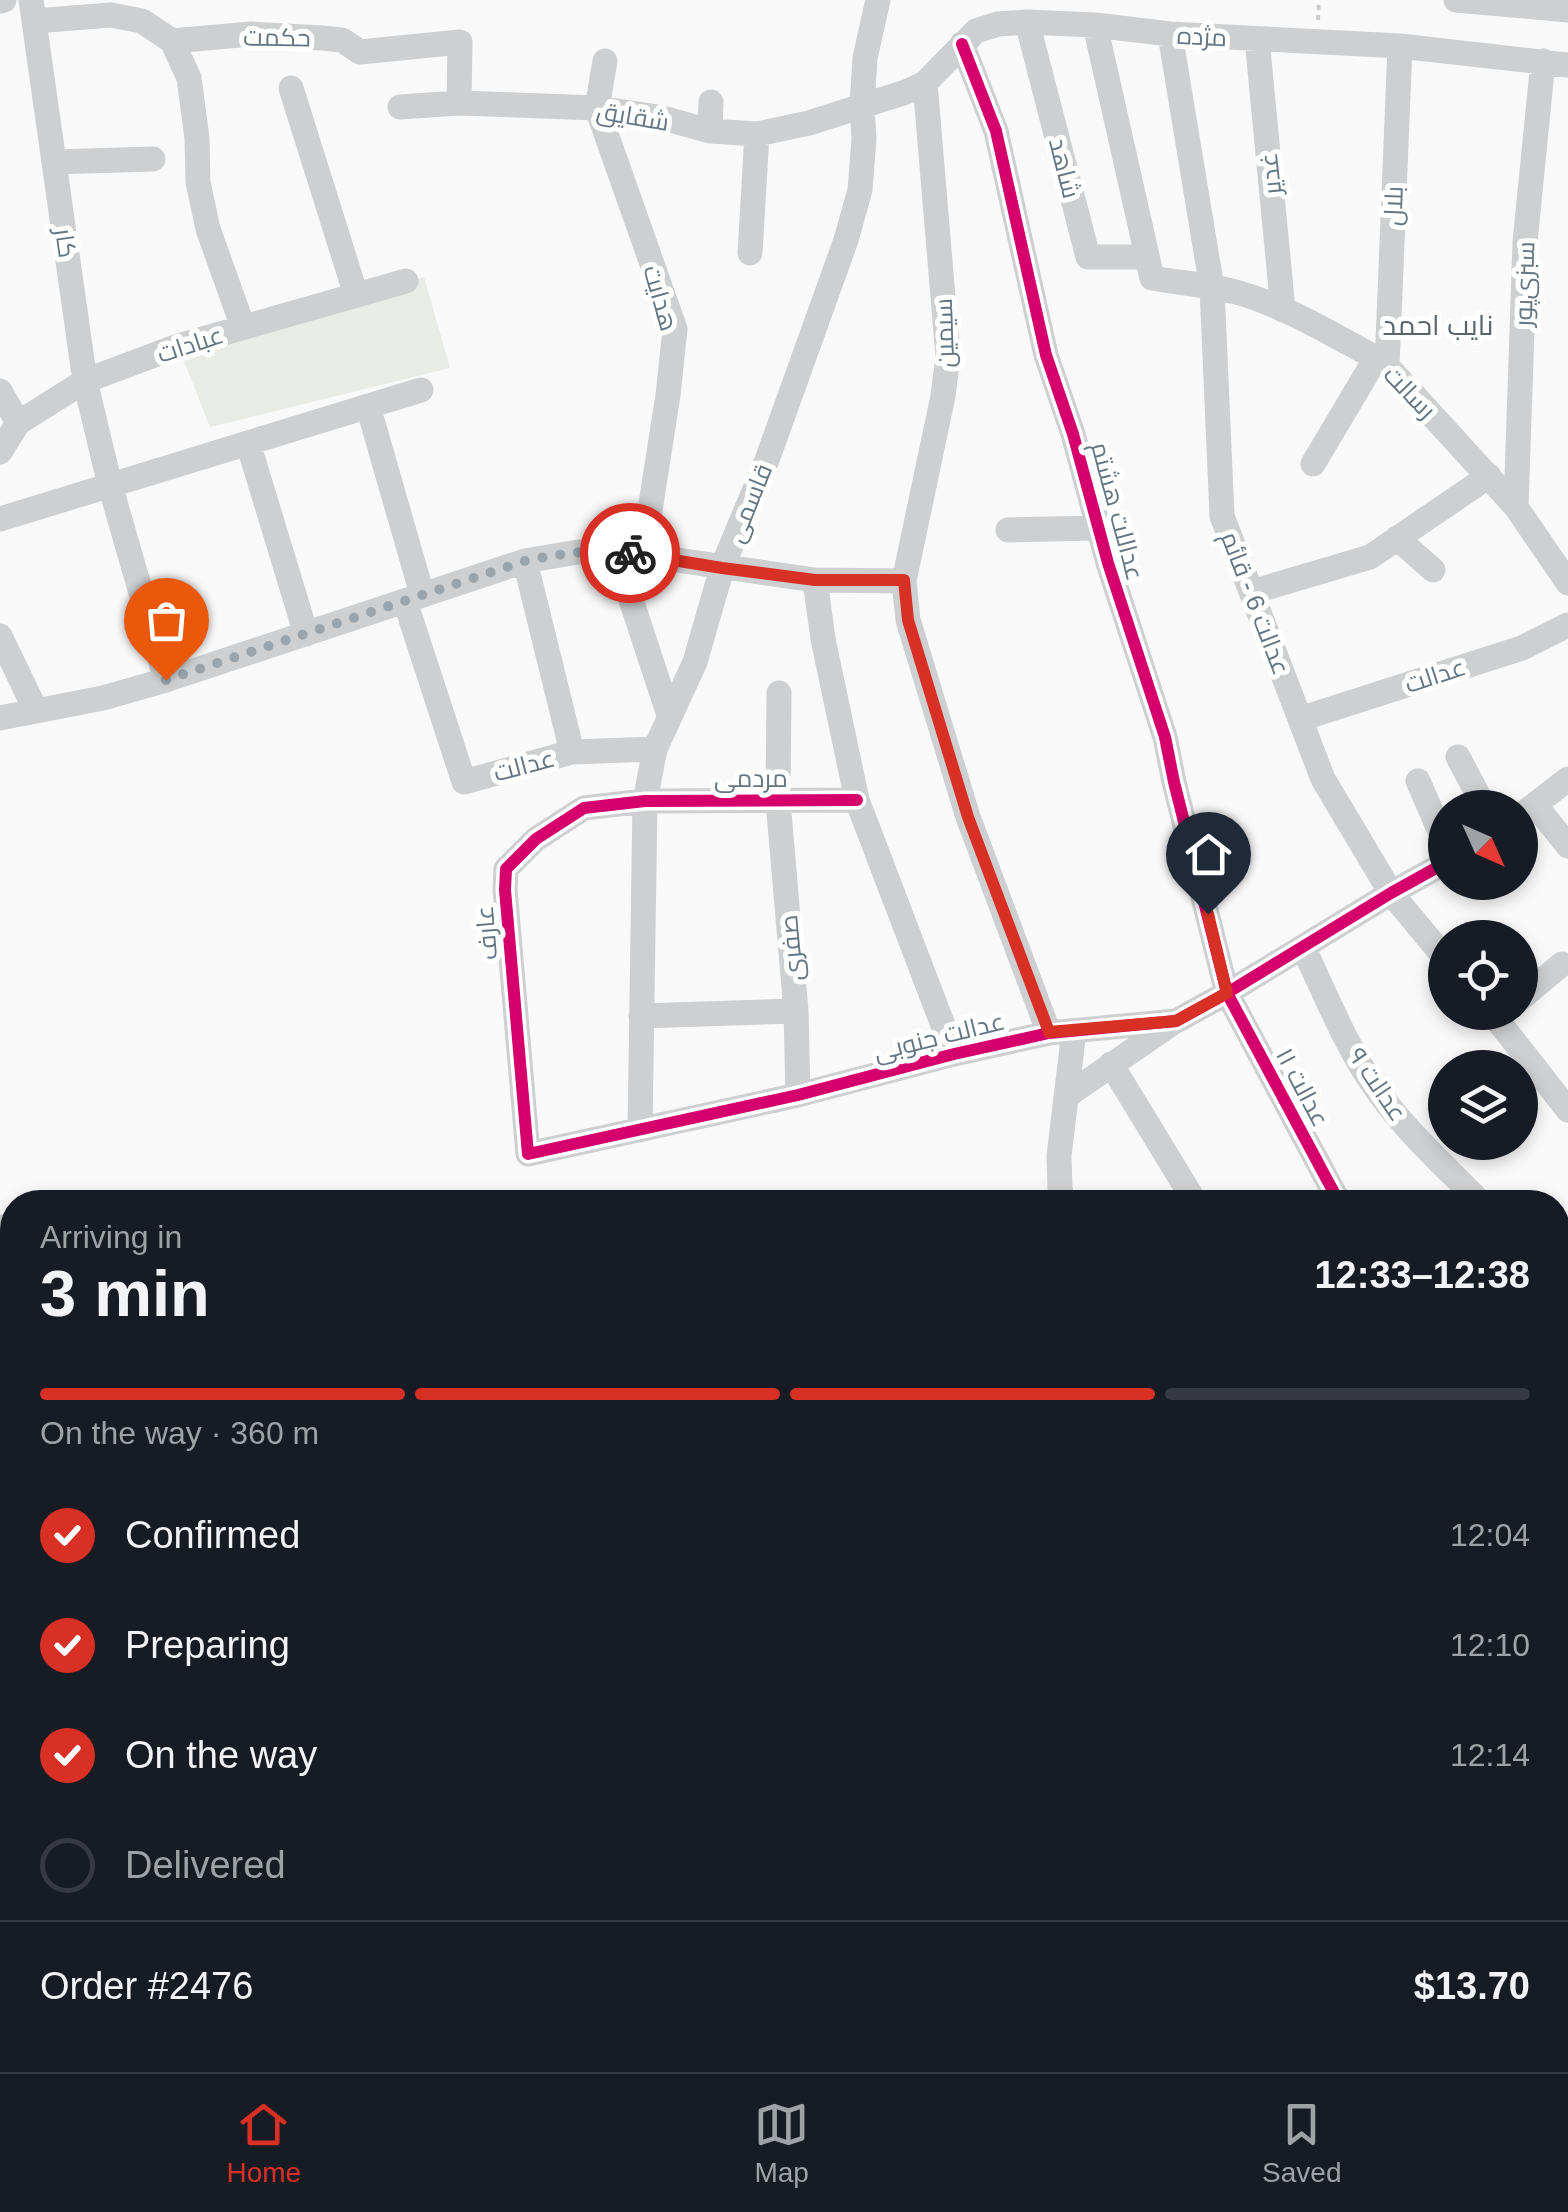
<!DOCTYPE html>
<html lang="en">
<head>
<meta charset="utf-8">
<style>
	body { margin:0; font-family:Helvetica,Cairo,sans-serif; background:#242831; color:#f1f3f6; height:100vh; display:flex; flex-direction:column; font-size:38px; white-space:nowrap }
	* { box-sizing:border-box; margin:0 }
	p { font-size:32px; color:#9ea1a6 }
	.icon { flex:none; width:55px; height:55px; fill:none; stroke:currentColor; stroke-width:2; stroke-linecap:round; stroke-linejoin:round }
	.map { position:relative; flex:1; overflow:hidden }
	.side { position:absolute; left:0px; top:1190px; width:1570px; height:882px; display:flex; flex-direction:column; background:#171b24; border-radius:40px 40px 0 0; box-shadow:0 5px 15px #0003 }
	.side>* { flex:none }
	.needle { width:65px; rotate:135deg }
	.buttons { position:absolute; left:1428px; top:790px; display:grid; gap:20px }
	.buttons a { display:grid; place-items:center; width:110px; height:110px; border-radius:50%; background:#171b24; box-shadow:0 5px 15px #0003; font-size:50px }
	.pin { position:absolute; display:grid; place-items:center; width:85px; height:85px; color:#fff; margin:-102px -42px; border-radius:50% 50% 50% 0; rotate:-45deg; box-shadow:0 0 10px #0007 }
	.pin .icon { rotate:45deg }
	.courier { position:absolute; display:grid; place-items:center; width:100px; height:100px; margin:-50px; border:8px solid #d93025; border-radius:50%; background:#fff; color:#222; box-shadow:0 2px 12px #0007 }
	.summary em { font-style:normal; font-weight:800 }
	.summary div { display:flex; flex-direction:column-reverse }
	.summary { display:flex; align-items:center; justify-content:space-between; height:170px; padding:0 40px }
	h1 { font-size:65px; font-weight:800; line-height:75px }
	.bar { display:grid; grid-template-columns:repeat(4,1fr); gap:15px 10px; align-content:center; height:120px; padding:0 40px }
	.bar i { height:12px; border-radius:8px; background:#363941 }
	.bar .selected { background:#d93025 }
	.bar p { grid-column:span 4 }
	.line { display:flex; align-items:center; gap:25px; padding:0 40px; border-top:2px solid #363941 }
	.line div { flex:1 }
	ol { padding:0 40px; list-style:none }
	li { display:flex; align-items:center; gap:30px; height:110px }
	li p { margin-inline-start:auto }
	li .icon { padding:10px; border-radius:50%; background:#d93025; color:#fff; stroke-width:4 }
	li:last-child { color:#9ea1a6 }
	li i { width:55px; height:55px; border:5px solid #363941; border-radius:50% }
	.menu { display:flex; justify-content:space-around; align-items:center; height:140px; border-top:2px solid #363941; background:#171b24; font-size:28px; color:#9ea1a6 }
	.menu a { display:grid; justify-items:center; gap:5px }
	.menu .selected { color:#d93025 }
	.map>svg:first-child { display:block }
	.green { fill:#e8ebe6 }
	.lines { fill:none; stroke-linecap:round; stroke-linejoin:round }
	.path { stroke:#cbcccd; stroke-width:4; stroke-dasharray:5 5; stroke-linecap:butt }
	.minor { stroke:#cecfd0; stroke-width:25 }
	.cycleway-casing { stroke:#fff; stroke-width:19 }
	.cycleway { stroke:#d6006c; stroke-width:12 }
	.done { stroke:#99a4ac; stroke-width:10; stroke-dasharray:0 18 }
	.route { stroke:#d93025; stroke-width:12 }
	.labels { text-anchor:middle; stroke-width:10; stroke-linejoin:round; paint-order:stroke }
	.street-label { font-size:25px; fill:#657683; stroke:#fff }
	.neighbourhood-label { font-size:28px; fill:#57646e; stroke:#fff }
</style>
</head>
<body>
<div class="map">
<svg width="1568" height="2072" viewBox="0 0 1568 2072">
	<rect width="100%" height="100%" fill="#f9f9f9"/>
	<!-- green -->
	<path class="green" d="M424,277L450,368L210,427L178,346Z
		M508,2060H761L749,2072H519Z"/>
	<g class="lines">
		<!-- path -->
		<path class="path" d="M1318,20L1319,0"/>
		<!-- minor -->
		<path class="minor" d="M31,0L85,381L110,485L166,680
			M1456,0L1568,10
			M0,1L4,0
			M34,21L111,15L142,21L172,41L251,34L322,38L342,40L360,52L460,42L459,103
			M1027,22L1088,257H1147
			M1095,25L1152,278C1180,283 1209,285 1236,292C1286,306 1331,334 1376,358L1387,366L1516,507L1568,583
			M1170,34L1212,288L1222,516L1323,779L1391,893L1445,958
			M1257,39L1283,310
			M172,41L189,78L197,138L198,182L208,229L243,327
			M962,44L996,131L1046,355L1073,434L1108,563L1165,737L1174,782L1227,993L1339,1202
			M605,61L597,108L675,329L668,395L643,555
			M925,83L948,356L943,396L904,581L908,620L968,817L1049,1033
			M291,88L356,295
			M400,107L459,103L597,108L659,117L710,131L757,134L809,123L906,92L925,83L976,31L998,24L1027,22L1095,25L1170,34L1400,46L1568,65
			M710,131L711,102
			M54,162L153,159
			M750,253L757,134
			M1387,366L1400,46
			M0,391L18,423
			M368,406L422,594
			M248,443L306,634
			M0,452L18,423L85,381L178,346L406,281
			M1313,464L1376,358
			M1516,507L1525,242L1543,61
			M0,519L421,390
			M1008,530L1097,528
			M1397,538L1433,570
			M615,551L669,715
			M525,561L572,752
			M815,580L823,639L857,800L954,1054
			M1252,592L1370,557L1489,476
			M405,601L464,782L572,752L655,749
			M0,636L36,711
			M779,693L778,801L796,1011L798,1095
			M0,718L103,698L166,680L525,561L578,552L615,551L815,580L904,581
			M1300,719L1522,648L1568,625
			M1458,757L1485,808
			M1418,781L1445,843
			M857,800L645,801L584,808L536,839L506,869L505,890L528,1154L798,1095L954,1054L1049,1033L1176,1021L1227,993L1391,893L1445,863
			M1536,806L1568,846
			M1520,816L1568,779
			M1303,947C1324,991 1343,1039 1370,1080C1400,1126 1442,1163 1480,1202
			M1520,999L1562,964
			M1491,1012L1568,1110
			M641,1016L796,1011
			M1111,1064L1195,1202
			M1068,1095L1171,1024
			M640,1130L645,801L655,749L695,662L722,568L767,460L846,240L860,190L864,139L862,105L865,58L878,0
			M1063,1202L1060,1188L1059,1156L1074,1031
			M0,1227L12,1238
			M1558,1283L1568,1294
			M0,1309L12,1306
			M1558,1371L1568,1362
			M0,1426L12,1423
			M1558,1503L1568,1512
			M0,1534L12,1537
			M1558,1700L1568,1707
			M3,1745L6,1678
			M0,2052H12
			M444,2060L450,2066"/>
		<defs>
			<path id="cycleway" d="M962,44L996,131L1046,355L1073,434L1108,563L1165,737L1174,782L1227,993L1339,1202
				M857,800L645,801L584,808L536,839L506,869L505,890L528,1154L798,1095L954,1054L1049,1033L1176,1021L1227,993L1391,893L1445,863"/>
		</defs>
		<!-- cycleway casing -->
		<use href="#cycleway" class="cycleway-casing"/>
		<!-- cycleway -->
		<use href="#cycleway" class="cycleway"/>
	</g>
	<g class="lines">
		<!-- done -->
		<path class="done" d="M166,680L525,561C560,554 594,548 630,553"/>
		<!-- route -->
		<path class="route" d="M630,553L722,568L815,580H904L908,620L968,817L1049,1032L1176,1021L1227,993L1208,914"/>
	</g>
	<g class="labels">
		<!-- street labels -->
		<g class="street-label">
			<text transform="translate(1202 36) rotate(3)" y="9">مژده</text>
			<text transform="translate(277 37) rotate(1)" y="9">حکمت</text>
			<text transform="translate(633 116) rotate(10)" y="9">شقایق</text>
			<text transform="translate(1065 168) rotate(76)" y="9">شاهد</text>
			<text transform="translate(1270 174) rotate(-96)" y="9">غدیر</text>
			<text transform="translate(1393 206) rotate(-88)" y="9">بلال</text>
			<text transform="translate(66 243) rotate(82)" y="9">کار</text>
			<text transform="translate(1524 284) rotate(-88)" y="9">سبزی‌پور</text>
			<text transform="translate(661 298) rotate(74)" y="9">هدایت</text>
			<text transform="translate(944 333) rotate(-92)" y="9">سیمین</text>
			<text transform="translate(190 344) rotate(-18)" y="9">عبادات</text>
			<text transform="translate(1410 392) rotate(46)" y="9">رسالت</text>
			<text transform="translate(749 503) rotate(-68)" y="9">قاسمی</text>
			<text transform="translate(1118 511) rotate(75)" y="9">عداللت هشتم</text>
			<text transform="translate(1256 603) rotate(69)" y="9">عدالت 6 - قائم</text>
			<text transform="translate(1435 675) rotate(-18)" y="9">عدالت</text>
			<text transform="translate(524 765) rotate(-15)" y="9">عدالت</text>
			<text x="751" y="787">مردمی</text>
			<text transform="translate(486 933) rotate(-95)" y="9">عارف</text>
			<text transform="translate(791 948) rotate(-95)" y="9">صفری</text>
			<text transform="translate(939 1036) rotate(-14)" y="9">عدالت جنوبی</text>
			<text transform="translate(1378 1084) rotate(56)" y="9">عدالت ۹</text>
			<text transform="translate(1303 1087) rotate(62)" y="9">عدالت ۱۱</text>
		</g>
		<!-- neighbourhood labels -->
		<g class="neighbourhood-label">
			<text x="1438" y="335">نایب احمد</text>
		</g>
	</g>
</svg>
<div class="buttons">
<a><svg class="needle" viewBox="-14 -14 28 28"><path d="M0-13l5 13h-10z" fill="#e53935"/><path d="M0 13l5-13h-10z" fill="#9ea1a6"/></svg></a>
<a><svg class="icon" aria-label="locate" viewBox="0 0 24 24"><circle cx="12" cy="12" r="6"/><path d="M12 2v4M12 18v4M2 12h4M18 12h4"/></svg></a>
<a><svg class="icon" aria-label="layers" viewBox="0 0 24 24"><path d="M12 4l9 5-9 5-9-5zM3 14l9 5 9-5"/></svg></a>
</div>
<div class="pin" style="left:166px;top:680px;background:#ea580c"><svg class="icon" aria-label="bag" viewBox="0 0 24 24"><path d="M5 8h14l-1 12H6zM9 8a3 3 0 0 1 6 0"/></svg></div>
<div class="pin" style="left:1208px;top:914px;background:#1f2937"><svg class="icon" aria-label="home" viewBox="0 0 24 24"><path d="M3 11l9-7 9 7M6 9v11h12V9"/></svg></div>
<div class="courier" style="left:630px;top:553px"><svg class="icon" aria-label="bike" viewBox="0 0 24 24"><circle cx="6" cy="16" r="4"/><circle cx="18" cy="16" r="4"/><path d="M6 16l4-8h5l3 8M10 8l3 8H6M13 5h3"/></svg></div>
<section class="side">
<div class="summary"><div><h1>3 min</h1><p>Arriving in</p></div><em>12:33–12:38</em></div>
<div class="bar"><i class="selected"></i><i class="selected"></i><i class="selected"></i><i></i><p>On the way · 360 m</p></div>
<ol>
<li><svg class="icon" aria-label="check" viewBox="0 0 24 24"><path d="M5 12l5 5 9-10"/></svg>Confirmed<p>12:04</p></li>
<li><svg class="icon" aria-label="check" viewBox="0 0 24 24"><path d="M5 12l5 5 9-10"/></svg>Preparing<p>12:10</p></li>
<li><svg class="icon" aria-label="check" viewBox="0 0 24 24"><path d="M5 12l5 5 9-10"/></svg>On the way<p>12:14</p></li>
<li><i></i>Delivered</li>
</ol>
<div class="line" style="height:130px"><div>Order #2476</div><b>$13.70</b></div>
</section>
</div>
<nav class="menu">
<a class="selected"><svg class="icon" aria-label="home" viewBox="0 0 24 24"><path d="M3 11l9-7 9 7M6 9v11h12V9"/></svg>Home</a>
<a><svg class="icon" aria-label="map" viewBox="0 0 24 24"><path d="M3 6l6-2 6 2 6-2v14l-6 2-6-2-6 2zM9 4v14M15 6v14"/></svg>Map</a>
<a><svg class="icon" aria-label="saved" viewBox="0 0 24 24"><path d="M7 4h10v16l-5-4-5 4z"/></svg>Saved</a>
</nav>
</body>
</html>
